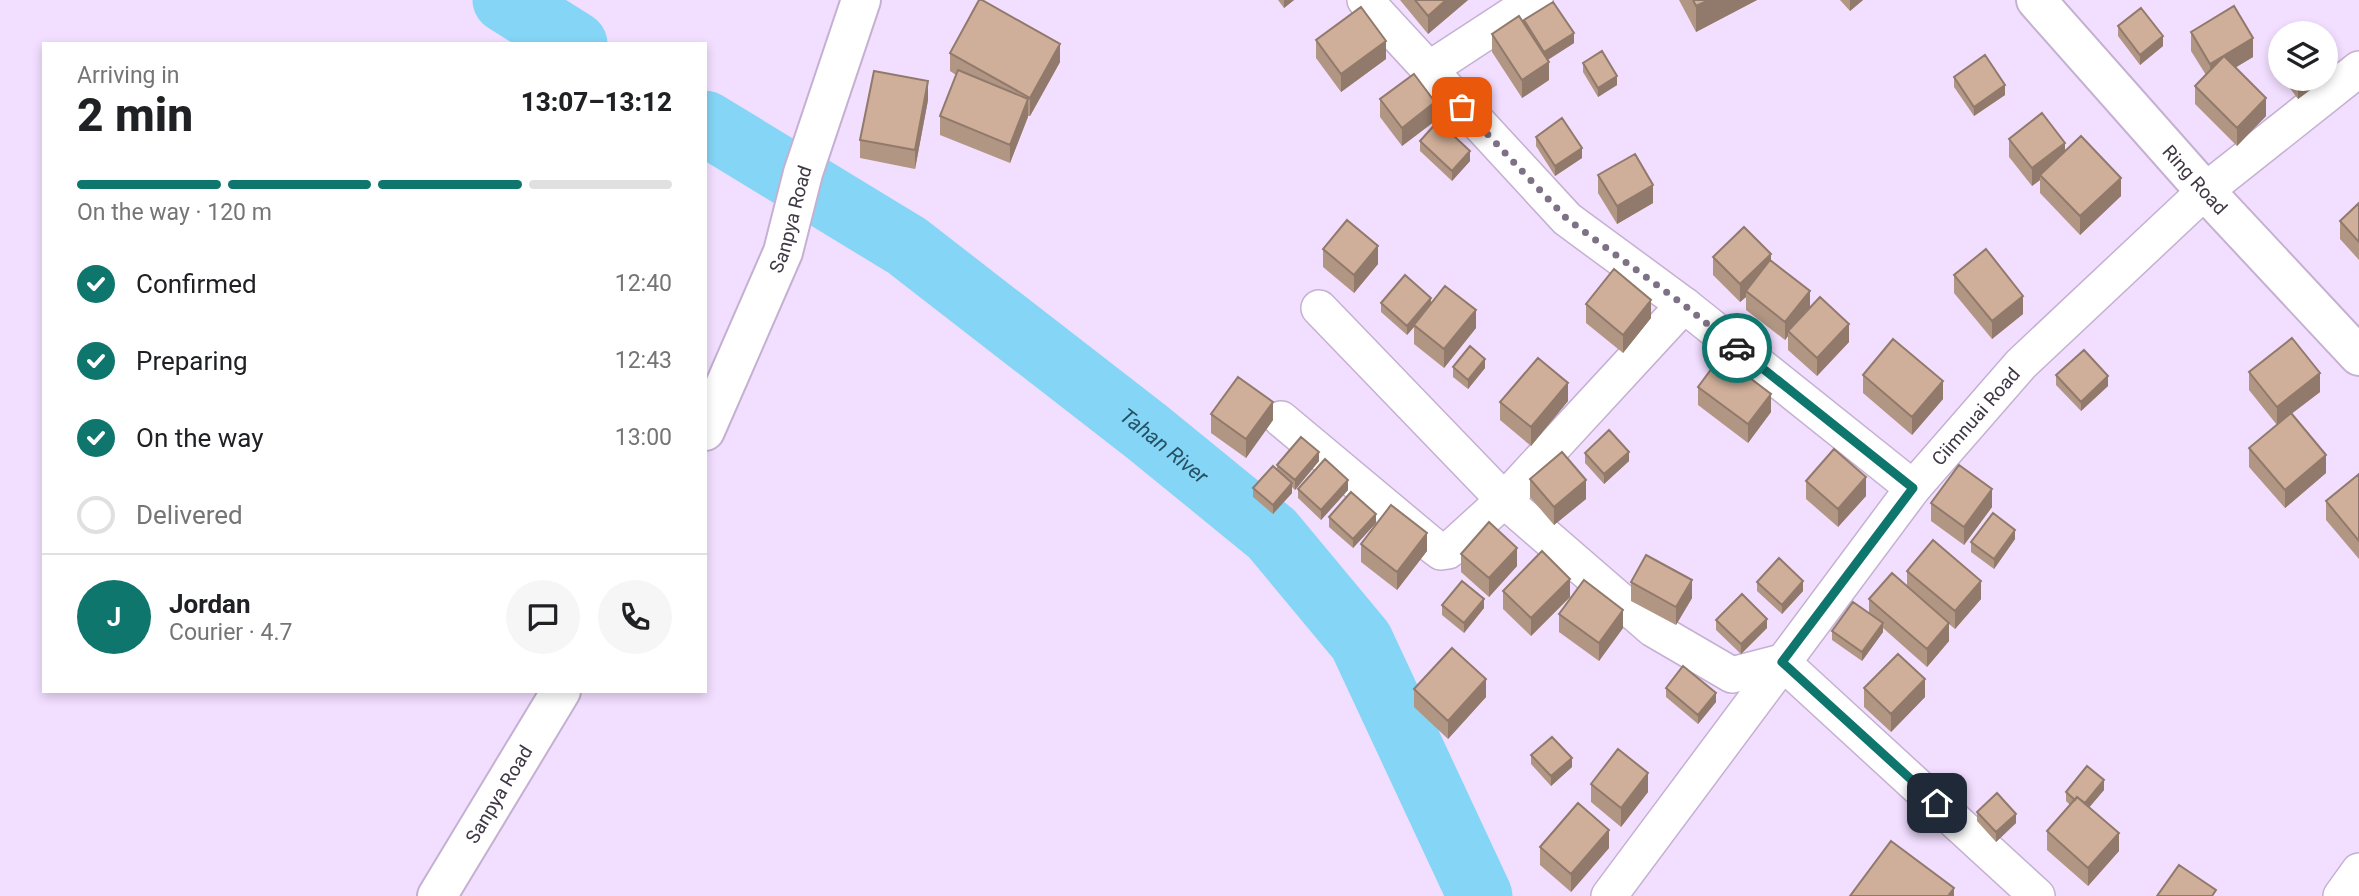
<!DOCTYPE html>
<html lang="en">
<head>
<meta charset="utf-8">
<style>
	body { margin:0; font-family:Roboto,sans-serif; background:#f6f6f6; color:#202124; height:100vh; display:flex; flex-direction:column; font-size:26px; white-space:nowrap }
	* { box-sizing:border-box; margin:0 }
	p { font-size:23px; color:#757577 }
	.icon { flex:none; width:38px; height:38px; fill:none; stroke:currentColor; stroke-width:2; stroke-linecap:round; stroke-linejoin:round }
	.map { position:relative; flex:1; overflow:hidden }
	.drawer { position:absolute; left:42px; top:42px; width:665px; height:651px; display:flex; flex-direction:column; background:#fff; border-radius:0px; box-shadow:0 4px 10px #0003 }
	.drawer>* { flex:none }
	.controls { position:absolute; left:2268px; top:21px; display:grid; gap:14px }
	.controls a { display:grid; place-items:center; width:70px; height:70px; border-radius:50%; background:#fff; box-shadow:0 4px 10px #0003; font-size:35px }
	.pin { position:absolute; display:grid; place-items:center; width:60px; height:60px; color:#fff; margin:-30px; border-radius:14px; box-shadow:0 4px 10px #0006 }
	.courier { position:absolute; display:grid; place-items:center; width:70px; height:70px; margin:-35px; border:5px solid #0f766e; border-radius:50%; background:#fff; color:#222; box-shadow:0 2px 9px #0007 }
	.head em { font-style:normal; font-weight:800 }
	.head div { display:flex; flex-direction:column-reverse }
	.head { display:flex; align-items:center; justify-content:space-between; height:119px; padding:0 35px }
	h1 { font-size:46px; font-weight:800; line-height:52px }
	.bar { display:grid; grid-template-columns:repeat(4,1fr); gap:10px 7px; align-content:center; height:84px; padding:0 35px }
	.bar i { height:9px; border-radius:5px; background:#e0e0e0 }
	.bar .on { background:#0f766e }
	.bar p { grid-column:span 4 }
	.line { display:flex; align-items:center; gap:18px; padding:0 35px; border-top:2px solid #e0e0e0 }
	.line div { flex:1 }
	.round { display:grid; place-items:center; flex:none; width:74px; height:74px; border-radius:37px; background:#f6f6f6 }
	ol { padding:0 35px; list-style:none }
	li { display:flex; align-items:center; gap:21px; height:77px }
	li p { margin-inline-start:auto }
	li .icon { padding:7px; border-radius:50%; background:#0f766e; color:#fff; stroke-width:4 }
	li:last-child { color:#757577 }
	li i { width:38px; height:38px; border:4px solid #e0e0e0; border-radius:50% }
	.map>svg:first-child { display:block }
	.lines { fill:none; stroke-linecap:round; stroke-linejoin:round }
	.river { stroke:#85d5f6; stroke-width:65 }
	.street-casing { stroke:#c4b1d1; stroke-width:38 }
	.secondary-casing { stroke:#c4b1d1; stroke-width:42 }
	.street { stroke:#fff; stroke-width:35 }
	.secondary { stroke:#fff; stroke-width:38 }
	.wall { fill:#b29684 }
	.shaded-wall { fill:#917a6b }
	.building { fill:#cfaf99; stroke:#917a6b; stroke-width:2 }
	.done { stroke:#7e7185; stroke-width:7; stroke-dasharray:0 12.6 }
	.route { stroke:#0f766e; stroke-width:9 }
	.labels { text-anchor:middle; stroke-width:5; stroke-linejoin:round; paint-order:stroke }
	.street-label { font-size:19px; fill:#3f3744; stroke:#f2deff }
	.water-label { font-size:21px; font-style:italic; fill:#245263; stroke:#f2deff }
</style>
</head>
<body>
<div class="map">
<svg width="2359" height="896" viewBox="0 0 2359 896">
	<rect width="100%" height="100%" fill="#f2deff"/>
	<g class="lines">
		<!-- river -->
		<g class="river">
			<path d="M505,0L575,44"/>
			<path id="s1" d="M705,123L907,246L1147,432L1272,534L1361,641L1480,896"/>
		</g>
		<defs>
			<g id="street">
				<path d="M1365,0L1567,219L1684,305L1913,488"/>
				<path d="M1428,70L1535,0"/>
				<path d="M1319,308L1504,500L1653,629L1732,675L1782,662L2037,896"/>
				<path d="M1281,419L1433,546L1441,552L1448,551L1504,500L1684,305"/>
				<path id="s2" d="M1609,896L1913,488L2021,364L2205,191L2359,69"/>
				<path d="M2341,896L2359,871"/>
			</g>
			<g id="secondary">
				<path id="s3" d="M2036,0L2205,191L2359,356"/>
				<path id="s4" d="M705,431L783,252L803,173L861,0"/>
				<path id="s5" d="M437,896L561,691"/>
			</g>
		</defs>
		<!-- street casing -->
		<use href="#street" class="street-casing"/>
		<!-- secondary casing -->
		<use href="#secondary" class="secondary-casing"/>
		<!-- street -->
		<use href="#street" class="street"/>
		<!-- secondary -->
		<use href="#secondary" class="secondary"/>
	</g>
	<!-- wall -->
	<path class="wall" d="M1278,0H1294L1284,8Z
		M1400,0H1468L1428,34Z
		M1679,0H1757L1696,32Z
		M1840,0H1863L1850,11Z
		M1524,20L1574,43L1548,60L1549,80L1522,98L1492,52V34L1524,23Z
		M2118,26L2163,46L2140,65L2118,36Z
		M2191,32L2253,57L2236,67L2266,116L2237,146L2195,104V86L2206,75L2191,51Z
		M1316,40L1386,59L1341,92L1316,58Z
		M950,53L1060,62L1030,116H1028L1010,163L940,135V116L956,75L950,71Z
		M2280,54V76L2274,68V58Z
		M1583,63L1617,85L1598,97L1583,72Z
		M1954,77L2005,95L1974,116L1954,87Z
		M2283,79H2325L2298,99Z
		M1380,99L1435,121L1402,146L1380,117Z
		M928,100L915,169L860,158V140Z
		M1536,137L1582,158L1555,176L1536,146Z
		M2009,139L2065,151L2121,196L2080,235L2040,193V180L2032,186L2009,157Z
		M1420,141L1470,161L1452,181L1420,151Z
		M1598,175L1653,203L1617,224L1598,193Z
		M2359,203V260L2340,239V221Z
		M1323,249L1378,264L1354,293L1323,267Z
		M1713,257L1771,260L1810,307L1849,342L1817,376L1788,350V336L1785,340L1746,310V297L1740,302L1713,275Z
		M1954,275L2023,314L1992,339L1954,293Z
		M1381,303L1431,304L1476,328L1444,368L1414,344V327L1407,335L1381,312Z
		M1586,304L1651,318L1623,353L1586,323Z
		M1453,367L1485,368L1468,389L1453,377Z
		M2249,372L2320,392L2291,414L2326,473L2285,508L2249,467V448L2277,425L2249,390Z
		M1863,375L1943,399L1912,435L1863,393Z
		M2056,375L2108,386L2081,411L2056,385Z
		M1698,387L1771,412L1748,443L1698,405Z
		M1568,401L1531,446L1500,420V402Z
		M1211,414L1273,420L1246,458L1211,433Z
		M1585,453L1629,461L1604,484L1585,463Z
		M1319,461L1295,490L1292,487V493L1273,514L1253,497V488L1277,470V465Z
		M2359,474V559L2326,520V501Z
		M1530,479L1586,499L1554,525L1530,497Z
		M1806,481L1866,496L1838,527L1806,499Z
		M1298,489L1348,490L1321,520L1298,498Z
		M1931,503L1992,507L1964,545L1931,521Z
		M1329,517L1376,523L1353,548L1329,527Z
		M2015,539L1994,569L1971,552V542Z
		M1361,544L1427,551L1397,590L1361,562Z
		M1461,554L1517,566L1489,597L1461,572Z
		M1907,571L1981,599L1955,629L1949,624V641L1927,667L1883,628V632L1862,661L1832,640V631L1869,614V599L1907,586Z
		M1631,582L1692,598L1676,625L1631,601Z
		M1757,582L1803,591L1782,614L1757,591Z
		M1503,591L1570,597L1531,636L1503,609Z
		M1442,605L1484,608L1464,633L1442,615Z
		M1559,614L1623,628L1599,661L1559,632Z
		M1716,620L1767,628L1741,654L1716,630Z
		M1666,688L1716,702L1698,724L1666,697Z
		M1864,688L1925,697L1891,732L1864,707Z
		M1414,689L1486,697L1448,739L1414,707Z
		M1531,755L1572,767L1551,786L1531,764Z
		M1591,784L1648,792L1621,827L1591,802Z
		M2104,790L2089,807L2119,851L2088,886L2047,850V831L2070,805L2066,801V792Z
		M1977,812L2016,823L1996,842L1977,821Z
		M1540,847L1609,848L1571,892L1540,865Z"/>
	<!-- shaded-wall -->
	<path class="shaded-wall" d="M1284,0H1294L1284,8Z
		M1446,0H1468L1428,34V16Z
		M1709,0H1757L1696,32V6Z
		M1850,0H1863L1850,11Z
		M1574,33V43L1544,62V52Z
		M2163,36V46L2140,65V55Z
		M2253,38V57L2210,83V64Z
		M1386,41V59L1341,92V74Z
		M1060,44V62L1030,116V98Z
		M1549,62V80L1522,98V80Z
		M1617,76V85L1598,97V88Z
		M2312,79H2325L2298,99V89Z
		M928,81V100L915,169V150Z
		M2005,85V95L1974,116V107Z
		M2266,98V116L2237,146V128Z
		M1028,99V117L1010,163V145Z
		M1435,102V121L1402,146V128Z
		M2065,143V161L2040,175V180L2032,186V168Z
		M1582,148V158L1555,176V166Z
		M1470,151V161L1452,181V171Z
		M2121,178V196L2080,235V216Z
		M1653,185V203L1617,224V206Z
		M1378,246V264L1354,293V275Z
		M1771,254V272L1746,291V297L1740,302V284Z
		M1810,291V309L1788,331V336L1785,340V322Z
		M2023,296V314L1992,339V321Z
		M1431,298V307L1414,325V327L1407,335V326Z
		M1651,300V318L1623,353V335Z
		M1476,310V328L1444,368V349Z
		M1849,324V342L1817,376V358Z
		M1485,359V368L1468,389V380Z
		M2320,373V392L2277,425V407Z
		M2108,376V386L2081,411V402Z
		M1943,381V399L1912,435V417Z
		M1568,383V401L1531,446V427Z
		M1771,394V412L1748,443V424Z
		M1273,402V420L1246,458V439Z
		M1319,452V461L1295,490V480Z
		M1629,452V461L1604,484V474Z
		M2326,455V473L2285,508V490Z
		M1866,477V496L1838,527V509Z
		M1348,480V490L1321,520V510Z
		M1586,480V499L1554,525V507Z
		M1292,483V493L1273,514V505Z
		M1992,489V507L1964,545V527Z
		M1376,514V523L1353,548V539Z
		M2015,530V539L1994,569V559Z
		M1427,533V551L1397,590V572Z
		M1517,548V566L1489,597V578Z
		M1570,579V597L1531,636V618Z
		M1692,580V598L1676,625V607Z
		M1803,581V591L1782,614V605Z
		M1981,581V599L1955,629V611Z
		M1484,599V608L1464,633V623Z
		M1623,610V628L1599,661V643Z
		M1767,619V628L1741,654V644Z
		M1883,623V632L1862,661V652Z
		M1949,623V641L1927,667V649Z
		M1486,679V697L1448,739V721Z
		M1925,679V697L1891,732V714Z
		M1716,693V702L1698,724V715Z
		M1572,758V767L1551,786V776Z
		M1648,773V792L1621,827V808Z
		M2104,780V790L2082,816V806Z
		M2016,814V823L1996,842V832Z
		M1609,830V848L1571,892V874Z
		M2119,833V851L2088,886V868Z
		M1954,888V896H1948Z"/>
	<!-- building -->
	<path class="building" d="M979,0H982L1060,44L1030,98L950,53Z
		M1415,0H1446L1428,16Z
		M1693,0H1709L1696,6Z
		M1553,2L1574,33L1544,52L1524,20Z
		M2234,6L2253,38L2210,64L2191,32Z
		M1361,7L1386,41L1341,74L1316,40Z
		M2141,8L2163,36L2140,55L2118,26Z
		M1519,16L1549,62L1522,80L1492,34Z
		M1602,51L1617,76L1598,88L1583,63Z
		M2280,54V66L2274,58Z
		M1985,55L2005,85L1974,107L1954,77Z
		M2224,56L2266,98L2237,128L2195,86Z
		M958,70L1028,99L1010,145L940,116Z
		M874,71L928,81L915,150L860,140Z
		M1414,74L1435,102L1402,128L1380,99Z
		M2290,79H2312L2298,89Z
		M2042,113L2065,143L2032,168L2009,139Z
		M1562,118L1582,148L1555,166L1536,137Z
		M1438,121L1470,151L1452,171L1420,141Z
		M2081,136L2121,178L2080,216L2040,175Z
		M1635,154L1653,185L1617,206L1598,175Z
		M2359,203V242L2340,221Z
		M1347,220L1378,246L1354,275L1323,249Z
		M1744,227L1771,254L1740,284L1713,257Z
		M1986,249L2023,296L1992,321L1954,275Z
		M1770,260L1810,291L1785,322L1746,291Z
		M1614,269L1651,300L1623,335L1586,304Z
		M1405,275L1431,298L1407,326L1381,303Z
		M1445,286L1476,310L1444,349L1414,325Z
		M1820,297L1849,324L1817,358L1788,331Z
		M2292,338L2320,373L2277,407L2249,372Z
		M1893,339L1943,381L1912,417L1863,375Z
		M1470,346L1485,359L1468,380L1453,367Z
		M2084,350L2108,376L2081,402L2056,375Z
		M1721,356L1771,394L1748,424L1698,387Z
		M1538,358L1568,383L1531,427L1500,402Z
		M1238,377L1273,402L1246,439L1211,414Z
		M2291,413L2326,455L2285,490L2249,448Z
		M1609,430L1629,452L1604,474L1585,453Z
		M1301,437L1319,452L1295,480L1277,465Z
		M1834,449L1866,477L1838,509L1806,481Z
		M1562,452L1586,480L1554,507L1530,479Z
		M1325,459L1348,480L1321,510L1298,489Z
		M1959,465L1992,489L1964,527L1931,503Z
		M1273,466L1292,483L1273,505L1253,488Z
		M2359,474V541L2326,501Z
		M1351,492L1376,514L1353,539L1329,517Z
		M1391,505L1427,533L1397,572L1361,544Z
		M1993,513L2015,530L1994,559L1971,542Z
		M1489,522L1517,548L1489,578L1461,554Z
		M1933,540L1981,581L1955,611L1907,571Z
		M1542,551L1570,579L1531,618L1503,591Z
		M1646,555L1692,580L1676,607L1631,582Z
		M1779,558L1803,581L1782,605L1757,582Z
		M1892,573L1949,623L1927,649L1869,599Z
		M1584,580L1623,610L1599,643L1559,614Z
		M1462,581L1484,599L1464,623L1442,605Z
		M1742,594L1767,619L1741,644L1716,620Z
		M1853,602L1883,623L1862,652L1832,631Z
		M1452,648L1486,679L1448,721L1414,689Z
		M1898,654L1925,679L1891,714L1864,688Z
		M1683,666L1716,693L1698,715L1666,688Z
		M1552,737L1572,758L1551,776L1531,755Z
		M1618,749L1648,773L1621,808L1591,784Z
		M2087,766L2104,780L2085,803L2077,797L2075,800L2066,792Z
		M1997,793L2016,814L1996,832L1977,812Z
		M2077,797L2119,833L2088,868L2047,831Z
		M1578,803L1609,830L1571,874L1540,847Z
		M1891,841L1954,888L1948,896H1850Z
		M2179,865L2216,890L2212,896H2157Z"/>
	<g class="lines">
		<!-- done -->
		<path class="done" d="M1462,107L1567,219L1684,305L1737,348"/>
		<!-- route -->
		<path class="route" d="M1737,348L1913,488L1782,662L1937,803"/>
	</g>
	<g class="labels">
		<!-- street labels -->
		<g class="street-label">
			<text dy="7" stroke="none"><textPath href="#s3" startOffset="240">Ring Road</textPath></text>
			<text dy="7" stroke="none"><textPath href="#s4" startOffset="229">Sanpya Road</textPath></text>
			<text dy="7" stroke="none"><textPath href="#s2" startOffset="604">Ciimnuai Road</textPath></text>
			<text dy="7" stroke="none"><textPath href="#s5" startOffset="119">Sanpya Road</textPath></text>
		</g>
		<!-- water labels -->
		<g class="water-label">
			<text dy="7" stroke="none"><textPath href="#s1" startOffset="562">Tahan River</textPath></text>
		</g>
	</g>
</svg>
<div class="controls">
<a><svg class="icon" aria-label="layers" viewBox="0 0 24 24"><path d="M12 4l9 5-9 5-9-5zM3 14l9 5 9-5"/></svg></a>
</div>
<div class="pin" style="left:1462px;top:107px;background:#ea580c"><svg class="icon" aria-label="bag" viewBox="0 0 24 24"><path d="M5 8h14l-1 12H6zM9 8a3 3 0 0 1 6 0"/></svg></div>
<div class="pin" style="left:1937px;top:803px;background:#1f2937"><svg class="icon" aria-label="home" viewBox="0 0 24 24"><path d="M3 11l9-7 9 7M6 9v11h12V9"/></svg></div>
<div class="courier" style="left:1737px;top:348px"><svg class="icon" aria-label="car" viewBox="0 0 24 24"><path d="M5 17H2v-5l4-1 3-4h7l3 4 3 1v5h-3M9 17h6M6 11h13"/><circle cx="7" cy="17" r="2"/><circle cx="17" cy="17" r="2"/></svg></div>
<section class="drawer">
<div class="head"><div><h1>2 min</h1><p>Arriving in</p></div><em>13:07–13:12</em></div>
<div class="bar"><i class="on"></i><i class="on"></i><i class="on"></i><i></i><p>On the way · 120 m</p></div>
<ol>
<li><svg class="icon" aria-label="check" viewBox="0 0 24 24"><path d="M5 12l5 5 9-10"/></svg>Confirmed<p>12:40</p></li>
<li><svg class="icon" aria-label="check" viewBox="0 0 24 24"><path d="M5 12l5 5 9-10"/></svg>Preparing<p>12:43</p></li>
<li><svg class="icon" aria-label="check" viewBox="0 0 24 24"><path d="M5 12l5 5 9-10"/></svg>On the way<p>13:00</p></li>
<li><i></i>Delivered</li>
</ol>
<div class="line" style="height:126px"><b class="round" style="background:#0f766e;color:#fff">J</b><div><b>Jordan</b><p>Courier · 4.7</p></div><a class="round"><svg class="icon" aria-label="chat" viewBox="0 0 24 24"><path d="M4 5h16v11H9l-5 4z"/></svg></a><a class="round"><svg class="icon" aria-label="phone" viewBox="0 0 24 24"><path d="M5 4h4l2 5-3 2q2 4 5 5l2-3 5 2v4C11 20 4 13 5 4z"/></svg></a></div>
</section>
</div>
</body>
</html>
